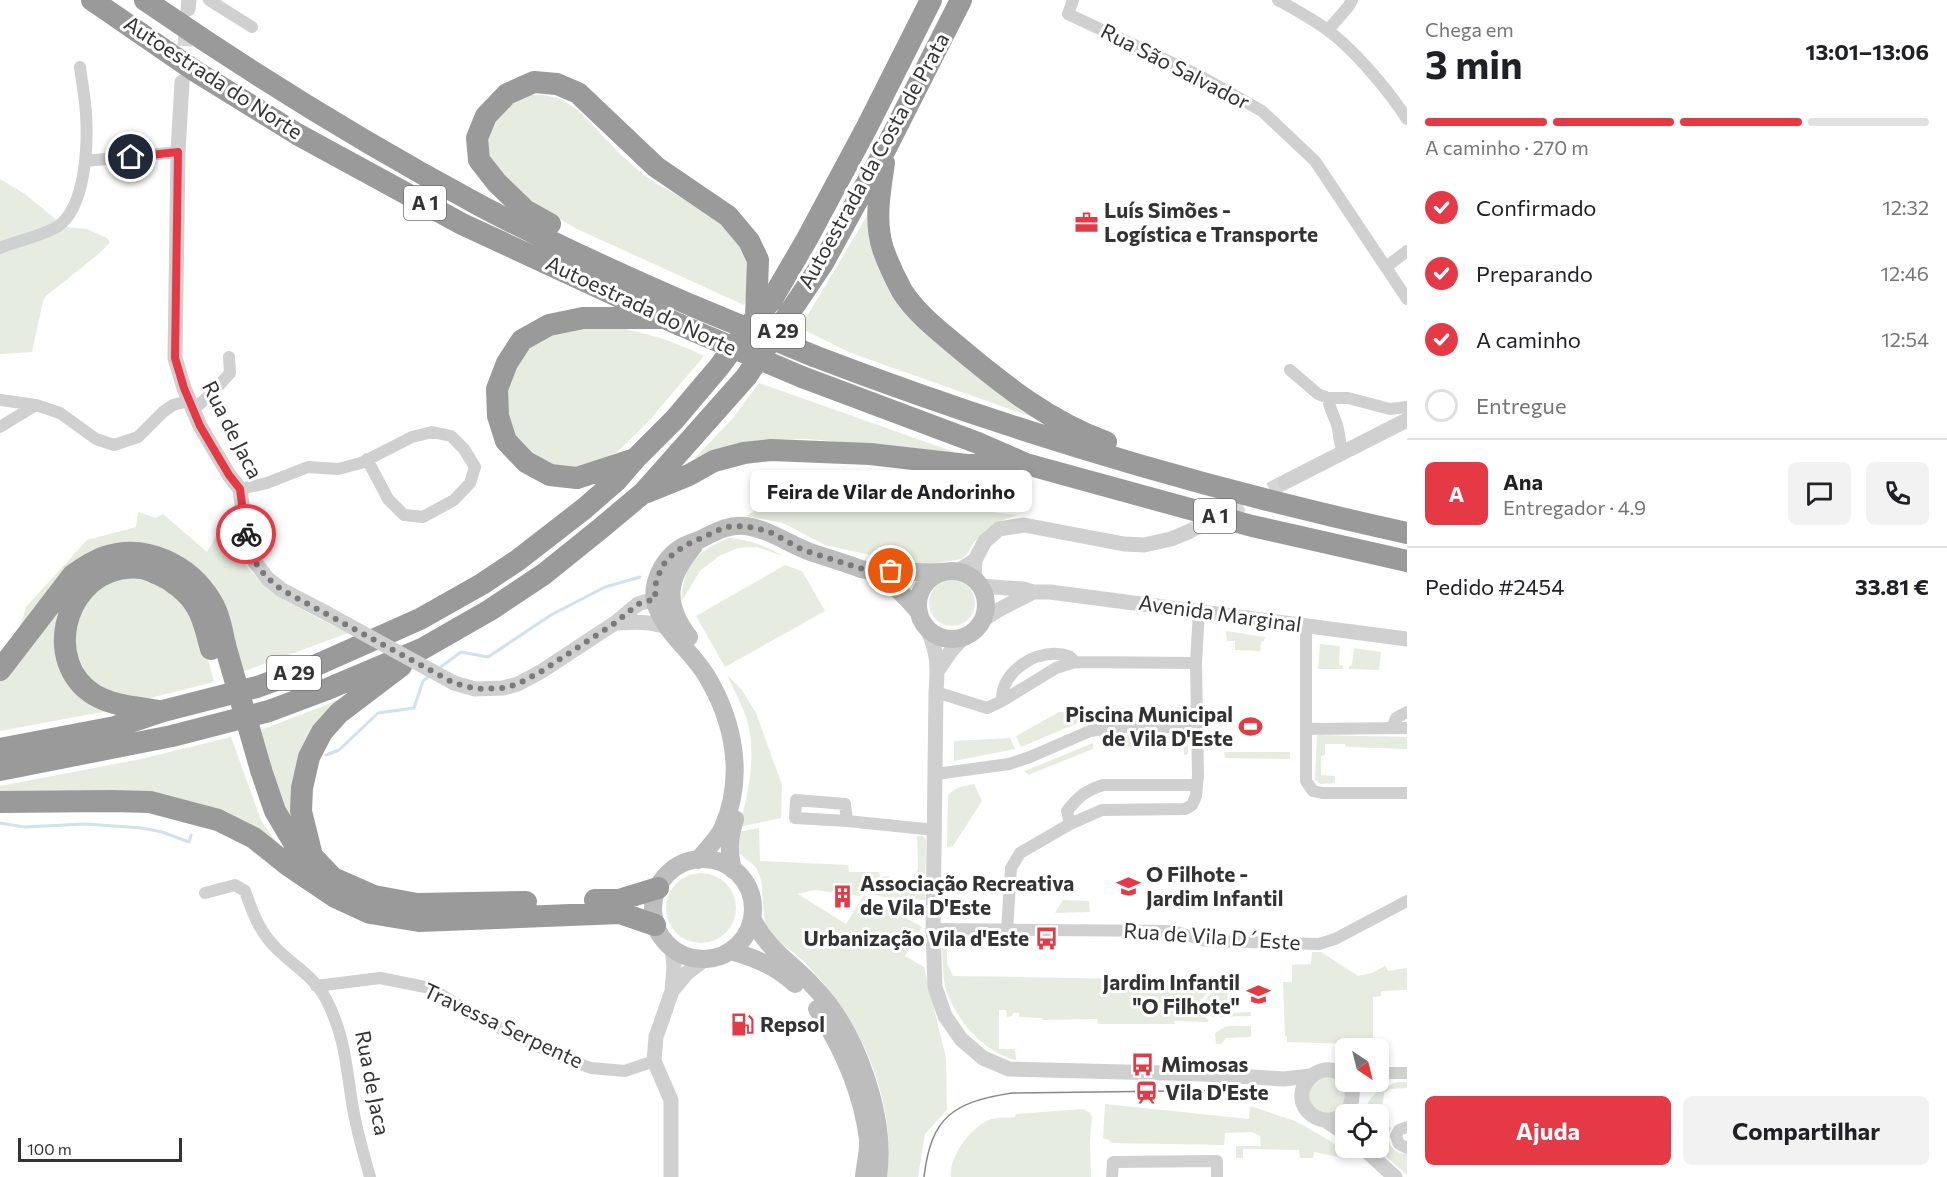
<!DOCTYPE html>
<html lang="pt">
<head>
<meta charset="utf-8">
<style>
	body { margin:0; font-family:Commissioner,sans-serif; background:#f2f2f2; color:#202124; height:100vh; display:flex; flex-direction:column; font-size:22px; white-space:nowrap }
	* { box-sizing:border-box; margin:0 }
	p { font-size:20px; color:#757577 }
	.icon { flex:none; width:33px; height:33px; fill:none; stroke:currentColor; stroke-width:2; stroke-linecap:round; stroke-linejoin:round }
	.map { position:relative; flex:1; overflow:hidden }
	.sheet { display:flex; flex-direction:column; background:#fff; width:540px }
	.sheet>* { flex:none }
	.needle { width:39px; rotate:145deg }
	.controls { position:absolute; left:1335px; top:1038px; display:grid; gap:12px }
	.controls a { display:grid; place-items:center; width:54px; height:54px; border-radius:9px; background:#fff; box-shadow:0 3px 9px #0003; font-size:30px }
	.scale { position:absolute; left:18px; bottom:15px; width:164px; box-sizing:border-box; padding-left:6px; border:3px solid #333; border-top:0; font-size:16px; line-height:21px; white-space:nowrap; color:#333; -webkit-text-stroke:4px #fff; paint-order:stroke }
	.pin { position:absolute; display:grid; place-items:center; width:51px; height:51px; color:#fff; margin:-26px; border:3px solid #fff; border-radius:50%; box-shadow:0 2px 6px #0007 }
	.courier { position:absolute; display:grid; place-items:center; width:60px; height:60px; margin:-30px; border:4px solid #e63946; border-radius:50%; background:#fff; color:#222; box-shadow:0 2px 8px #0007 }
	.bubble { position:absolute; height:42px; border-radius:9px; background:#fff; box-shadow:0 3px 9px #0003; font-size:20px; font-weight:700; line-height:42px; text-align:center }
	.head em { font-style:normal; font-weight:700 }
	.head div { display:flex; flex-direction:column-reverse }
	.head { display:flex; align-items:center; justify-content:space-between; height:102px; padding:0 18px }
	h1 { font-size:39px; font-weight:700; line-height:45px }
	.bar { display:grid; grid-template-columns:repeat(4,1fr); gap:9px 6px; align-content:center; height:72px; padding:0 18px }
	.bar i { height:8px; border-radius:4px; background:#e0e0e0 }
	.bar .on { background:#e63946 }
	.bar p { grid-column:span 4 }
	.line { display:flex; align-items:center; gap:15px; padding:0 18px; border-top:2px solid #e0e0e0 }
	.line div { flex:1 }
	.round { display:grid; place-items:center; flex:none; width:63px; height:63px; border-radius:9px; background:#f2f2f2 }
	ol { padding:0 18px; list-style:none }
	li { display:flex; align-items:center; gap:18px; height:66px }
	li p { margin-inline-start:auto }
	li .icon { padding:6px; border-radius:50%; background:#e63946; color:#fff; stroke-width:4 }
	li:last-child { color:#757577 }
	li i { width:33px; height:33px; border:3px solid #e0e0e0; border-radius:50% }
	.primary-button { display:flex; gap:12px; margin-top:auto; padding:12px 18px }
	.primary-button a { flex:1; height:69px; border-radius:9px; background:#e63946; color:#fff; font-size:24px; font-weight:700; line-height:69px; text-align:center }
	.primary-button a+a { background:#f2f2f2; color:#202124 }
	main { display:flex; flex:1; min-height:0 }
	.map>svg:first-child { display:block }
	.green { fill:#e6ecdf }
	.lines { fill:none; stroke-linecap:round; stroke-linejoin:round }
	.stream { stroke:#cfe2ee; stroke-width:3 }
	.tertiary-tunnel { stroke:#d6d6d6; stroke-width:15; stroke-dasharray:15 8; stroke-linecap:butt }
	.minor { stroke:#d0d0d0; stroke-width:12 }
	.tertiary { stroke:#d0d0d0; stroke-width:15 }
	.secondary { stroke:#bdbdbd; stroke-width:18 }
	.motorway { stroke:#9a9a9a; stroke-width:22 }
	.tram { stroke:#888; stroke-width:1.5 }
	.tertiary-bridge { stroke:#d0d0d0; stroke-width:15 }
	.motorway-bridge { stroke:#9a9a9a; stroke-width:22 }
	.done { stroke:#7a7a7a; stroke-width:6; stroke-dasharray:0 10.8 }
	.route { stroke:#e63946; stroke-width:8 }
	.labels { text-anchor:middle; stroke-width:6; stroke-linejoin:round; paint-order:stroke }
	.shield { fill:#fff; stroke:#707070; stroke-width:1.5 }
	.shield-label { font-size:20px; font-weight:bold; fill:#333 }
	.street-label { font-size:21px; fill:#333; stroke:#fff }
	.poi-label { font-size:21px; font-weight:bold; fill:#333; stroke:#fff; text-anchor:start }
</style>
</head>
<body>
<main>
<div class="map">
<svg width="1407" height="1177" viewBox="0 0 1407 1177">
	<rect width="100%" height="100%" fill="#fff"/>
	<!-- green -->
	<path class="green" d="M525,95H545L561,99L579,111L619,153L646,177L724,223L749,255L748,293L744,305L577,229L525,199L492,171L487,138L491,122L506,106Z
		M0,179L25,194L65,227L87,229L107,238L110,243L96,256L46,296L43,301L32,352L0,354Z
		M871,209L880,268L1049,423L851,353L800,328Z
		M609,326C644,332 672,340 704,356L648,422L617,452L583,468L559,467L538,460L516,442L503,402L518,356L553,332Z
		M759,383L957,453L809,439L759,440L697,459L695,458L733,418Z
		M790,489L1018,515C996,522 988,525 973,544C969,550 968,555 961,559L921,566L825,545L783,523L746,516Z
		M236,502C236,521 233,540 242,558C258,591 316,617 348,633L242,672L148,544L18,634L26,607L87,540L136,527L138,512L156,518L163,514L207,552Z
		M728,538C752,540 763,545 783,556L757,547L738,548L719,556L700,571L681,602C685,562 693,555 728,538Z
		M785,565L802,571L825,611L725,667L696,616Z
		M120,576L157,580L182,600L204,645L214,682L150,698H125L111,693L89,679L72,644L77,608L89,592Z
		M929 603a23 23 0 1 1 46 0a23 23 0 1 1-46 0Z
		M69,592L58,644L113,710L0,731V676Z
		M1226,631L1265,637L1264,641L1261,642L1260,651L1235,650V641H1227Z
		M1320,644L1340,646L1339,665L1343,666V669H1318Z
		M1354,648L1381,652L1379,670L1349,669V666L1352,665Z
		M727,675L742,690L756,713L782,785L781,818L739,827C749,792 758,749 745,714C740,701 733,688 727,675Z
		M369,685L329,717L300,837L277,794L258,731L324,706Z
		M1128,708L1127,719L1094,721V709Z
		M1059,712H1090V718L1021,747L1016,736Z
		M1120,735L1188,736V754L1184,755V743L1161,744L1160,746H1151L1150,748L1104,747L1105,737Z
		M1317,735L1407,737V749L1346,747L1345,744H1325V755L1321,756V775L1335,776V783L1320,784L1315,780Z
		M231,737L261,820L282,852L229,819L0,796V786L141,759Z
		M1010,738L1015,749L954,761V741Z
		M1093,743V749L1028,775L1025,771Z
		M1224,752H1290V759L1225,758Z
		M974,784L982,801L953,846L947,847L948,795C956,787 963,786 974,784Z
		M759,828L760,861L848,865L849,872H879L880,877L889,876L891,880L912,879L918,869L917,836H924L926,841L925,900L883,897L864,891L860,896L814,890L798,894L846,924L864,895L922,927L905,956L924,967L946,1058L947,1110L925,1134L918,1177H887C897,1107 864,1025 816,975C811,969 806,963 800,958C790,949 773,940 767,927C760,912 766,882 756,868C753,863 744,858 739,853L737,832Z
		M666 908a35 35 0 1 1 70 0a35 35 0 1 1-70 0Z
		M1063,900L1089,901L1090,912L1055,913Z
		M947,945V963L953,976L1190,980L1191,986L1195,985L1199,980L1208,992L1195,1007L1209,1021L1207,1022L1174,1021L1175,1024H1098L1097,1019L1043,1020L1042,1018L1019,1017V1013H1013L1012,1016L1007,1017L1006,1010H999V1049H1015L1016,1060C985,1053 958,1022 947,993C942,979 943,961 942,946Z
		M1312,952H1321L1358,976L1372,973L1385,966L1388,971L1407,968V990L1381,991V996L1373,997V1048H1358L1351,1044L1287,1042V1036H1285L1283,982H1292V965L1311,964Z
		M1220,976L1221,982H1226L1229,1013L1251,1012V1016L1212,1017L1201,1006L1212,992L1209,985Z
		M1251,1026V1037L1226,1038L1221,1044H1216L1215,1034C1223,1023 1239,1026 1251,1026Z
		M1332,1074L1347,1088L1344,1108L1325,1116L1308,1105C1309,1079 1307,1081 1332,1074Z
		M1397,1082H1407V1088L1391,1089L1384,1093L1382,1109L1386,1125L1391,1128C1383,1141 1393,1154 1407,1154V1175L1376,1148H1378V1114H1365C1366,1096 1382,1088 1397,1082Z
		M1105,1104L1249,1119L1250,1106L1295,1121L1327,1139L1349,1155L1343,1158L1314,1152L1313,1158H1300L1299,1150L1243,1149V1158H1236V1146H1261L1260,1136L1252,1132L1225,1133L1224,1145L1112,1143L1109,1140L1103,1138Z
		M1083,1109L1089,1112L1092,1117L1090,1141L1091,1177H951C948,1157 973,1124 992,1119C999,1117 1008,1118 1015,1117L1016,1114Z"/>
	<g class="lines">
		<!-- stream -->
		<path class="stream" d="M438,669L461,652L488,657L551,615L605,587L640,577
			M326,755L339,750L378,713L414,708L423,681L431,675
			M0,823L24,827L86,824L142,828L162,832L189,842L191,835"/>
		<!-- tertiary-tunnel -->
		<path class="tertiary-tunnel" d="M183,69L187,21
			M1188,532L1285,482"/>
		<!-- minor -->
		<path class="minor" d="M209,0L252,27
			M1073,0L1068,14L1200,76L1262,111L1315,161L1407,299
			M1278,0C1294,9 1311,18 1326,29C1354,49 1389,91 1407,119
			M1328,30L1348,7L1352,0
			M85,161L178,152
			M0,248C17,241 41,236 57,227C86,208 88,145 86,114C85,98 82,83 80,67
			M1386,267L1407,251
			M1290,370L1318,394L1328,398H1348L1390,409L1407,407
			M1328,398C1329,407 1333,414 1336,422C1340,432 1338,439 1343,452
			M0,400L36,405L60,413L96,439L114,445L138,437L163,412L173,405L188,401
			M192,411L212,393L230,373L229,357
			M0,427L36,405
			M240,489L267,483L308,467L338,469L361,463L412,437L432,432L451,436L464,449L475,467L470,483L454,500L423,517L404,515L388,499L367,459
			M1306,626V781L1313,791L1322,793H1407
			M936,692L987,708L1002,701L1056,668L1075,662L1196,663
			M1002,701C1001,673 1032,652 1058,654C1060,654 1066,655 1068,656C1071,657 1073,660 1075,662
			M1392,728L1396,718L1407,712
			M1306,729L1407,728
			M936,774L1009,764L1030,757L1090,731L1119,727H1198
			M847,821L845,804L796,800L795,818L847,821L935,830
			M1070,824L1067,811C1079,796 1085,791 1103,785H1197
			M205,893L235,885L245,891C252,911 259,931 275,947C291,964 315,977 326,999C347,1040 346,1071 354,1114C358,1135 364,1156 370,1177
			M933,929L1173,931L1206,941L1319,944L1335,939L1407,901
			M1007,930L1011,868L1020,853L1070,824L1102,810L1185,809L1192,805L1196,796L1198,776L1196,663L1199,611
			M316,986L380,978L430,988L481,1019L556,1055L591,1068L625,1071L654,1061
			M1378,1073H1407
			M1407,1127L1399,1130L1396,1136L1399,1144L1407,1148
			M1112,1177L1113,1162L1217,1161V1177"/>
		<!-- tertiary -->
		<path class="tertiary" d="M188,9L189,0
			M182,82L178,152L175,358L184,388L200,426L229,475L240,489L247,540L254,561L268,579L282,590L328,614
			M1285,482L1407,420
			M958,571L975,560
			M974,579L975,560L985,541L999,529L1024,525L1124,544L1144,545L1171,539L1188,532
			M980,586L1023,589L1033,592H1050L1407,639
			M982,621C999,607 1014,603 1033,592
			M615,623C635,622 650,621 669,628
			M927,629C938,652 938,667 936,692L933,929L935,987L945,1016L961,1039L983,1058L1009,1069L1204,1074L1284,1079L1310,1076
			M938,670L951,651L964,637
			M454,683L475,689L503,688L518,684L542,671L615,623L638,604L655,599
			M672,991L687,973L705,959
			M1346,1078C1320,1052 1284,1094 1312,1115C1318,1119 1324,1121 1330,1120C1349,1118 1357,1098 1349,1082
			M1325,1120L1346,1134
			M1363,1148L1395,1177
			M671,1177V1100L654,1061L656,1037L672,991L674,967L672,948"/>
		<!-- secondary -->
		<path class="secondary" d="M918 605a34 34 0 1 1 68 0a34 34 0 1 1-68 0Z
			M878,574C898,569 920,574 942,572
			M689,637C663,603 667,578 694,546
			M653 909a50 50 0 1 1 100 0a50 50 0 1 1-100 0Z
			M698,860C706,850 718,839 723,827C745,777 734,721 706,675C692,652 668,635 658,610C647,586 664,555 686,545C692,542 698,541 703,538C717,531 730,524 746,526C772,530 789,545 813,553C829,558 845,563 861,569C866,570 873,571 878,574C890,581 909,600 918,611
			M733,870C728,849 729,839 735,819
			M752,918C768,951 790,961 813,986C856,1029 887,1117 878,1177
			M731,951C755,958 776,966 795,984
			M817,1009C842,1047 862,1093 868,1139C869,1151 865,1165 864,1177"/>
		<!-- motorway -->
		<path class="motorway" d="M92,0L195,71L297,134L462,224L680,325
			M145,0C252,74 364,143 479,205C549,242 621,275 693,306
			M884,163C880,190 874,221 883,249C888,263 895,278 902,291C916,313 937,329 957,346C1002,384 1050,422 1106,442
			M550,224L525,210L497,183L479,160L477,138L486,116L507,94L534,82L557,84L578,93L656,167L728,216L749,241L758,260L756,317
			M814,356C1007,430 1205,489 1407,533
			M802,377L978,443L1026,464L1252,526L1407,561
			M635,459L577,478L550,475L526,462L506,441L498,416L497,389L507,363L522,340L549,325L583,318H660
			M647,492L689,475L714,461L744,453L771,450L870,454L967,465L1019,464
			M0,670L73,575C83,568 93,561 105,557C146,543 190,566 211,601C219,614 222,630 225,645
			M159,711C137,707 112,706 93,694C44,662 63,581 119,569C125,568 134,567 141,568C147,569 153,572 158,574C172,580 189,593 196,606C204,618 207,635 211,649
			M0,749L115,727L163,711L257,687L312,667L420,619L482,584L518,560L585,508L616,481L635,459L675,419L719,367L756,317L771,301L807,239L867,127L931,0
			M0,770L172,736L269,711L325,690L422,649L490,610L544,574L600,529L643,493L746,377L823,263L886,148L961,0
			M261,770L275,811L297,848L312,856L333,878L374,896L417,904L526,902
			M0,802L112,801L150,802L218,820L254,838L289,866L335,897L370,913L419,921L620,913L655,925
			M312,856L301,811L302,788L309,757L322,732L339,713L401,666
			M595,900H619L658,888"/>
		<!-- tram -->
		<path class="tram" d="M924,1177C931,1116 954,1102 1012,1093L1253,1090"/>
		<!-- tertiary-bridge -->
		<path class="tertiary-bridge" d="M328,614L454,683"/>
		<!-- motorway-bridge -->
		<path class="motorway-bridge" d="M693,306L814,356
			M680,325L802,377
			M225,645L261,770"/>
	</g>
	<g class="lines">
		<!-- done -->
		<path class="done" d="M246,534C249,559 262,575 282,590L454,683L476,689L503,688L518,684L542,671L615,623L638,604L655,599L656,581L663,565L673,554L686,545L725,527L744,526L768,531L803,550L878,574L891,571"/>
		<!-- route -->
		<path class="route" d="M131,157L178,152L175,358L184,388L200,426L229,475L240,489L246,534"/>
	</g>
	<!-- icons -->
	<defs>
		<symbol id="office-bare" viewBox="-9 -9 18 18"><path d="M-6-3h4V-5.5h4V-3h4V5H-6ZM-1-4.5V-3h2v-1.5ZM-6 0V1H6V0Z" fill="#e63946" stroke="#fff" stroke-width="2.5" paint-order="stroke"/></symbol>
		<symbol id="stadium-bare" viewBox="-9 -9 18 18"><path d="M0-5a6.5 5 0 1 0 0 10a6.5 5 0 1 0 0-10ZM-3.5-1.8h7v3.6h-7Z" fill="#e63946" stroke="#fff" stroke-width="2.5" paint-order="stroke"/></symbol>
		<symbol id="school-bare" viewBox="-9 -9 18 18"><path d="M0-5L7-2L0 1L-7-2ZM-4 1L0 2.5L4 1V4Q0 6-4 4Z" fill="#e63946" stroke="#fff" stroke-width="2.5" paint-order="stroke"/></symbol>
		<symbol id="building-bare" viewBox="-9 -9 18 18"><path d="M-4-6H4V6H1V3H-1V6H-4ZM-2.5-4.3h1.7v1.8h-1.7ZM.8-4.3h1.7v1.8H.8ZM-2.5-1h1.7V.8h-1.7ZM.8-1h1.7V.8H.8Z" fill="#e63946" stroke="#fff" stroke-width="2.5" paint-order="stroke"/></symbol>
		<symbol id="bus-bare" viewBox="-9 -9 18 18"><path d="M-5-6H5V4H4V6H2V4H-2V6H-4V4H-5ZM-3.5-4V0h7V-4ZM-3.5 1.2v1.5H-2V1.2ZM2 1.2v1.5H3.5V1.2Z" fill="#e63946" stroke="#fff" stroke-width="2.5" paint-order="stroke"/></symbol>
		<symbol id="fuel-bare" viewBox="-9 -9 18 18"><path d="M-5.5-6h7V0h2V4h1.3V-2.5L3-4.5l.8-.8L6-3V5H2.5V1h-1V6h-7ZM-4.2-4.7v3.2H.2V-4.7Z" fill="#e63946" stroke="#fff" stroke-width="2.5" paint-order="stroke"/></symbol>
		<symbol id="station-bare" viewBox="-9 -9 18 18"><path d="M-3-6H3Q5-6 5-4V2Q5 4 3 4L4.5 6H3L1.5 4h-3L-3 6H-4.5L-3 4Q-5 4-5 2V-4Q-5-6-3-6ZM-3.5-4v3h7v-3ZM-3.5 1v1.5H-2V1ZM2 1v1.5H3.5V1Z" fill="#e63946" stroke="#fff" stroke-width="2.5" paint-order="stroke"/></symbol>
	</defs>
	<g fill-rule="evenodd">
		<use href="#office-bare" x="1070" y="206" width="33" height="33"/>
		<use href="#stadium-bare" x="1234" y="710" width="33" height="33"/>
		<use href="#school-bare" x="1112" y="870" width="33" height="33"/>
		<use href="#building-bare" x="826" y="880" width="33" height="33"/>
		<use href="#bus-bare" x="1030" y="922" width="33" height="33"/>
		<use href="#school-bare" x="1242" y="978" width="33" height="33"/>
		<use href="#fuel-bare" x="726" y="1008" width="33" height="33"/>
		<use href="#bus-bare" x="1126" y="1048" width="33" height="33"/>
		<use href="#station-bare" x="1130" y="1076" width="33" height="33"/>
	</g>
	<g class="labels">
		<!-- shield labels -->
		<g class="shield">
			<rect x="404" y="186" width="42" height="34" rx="4.5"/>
			<rect x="751" y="314" width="54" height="34" rx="4.5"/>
			<rect x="1194" y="499" width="42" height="34" rx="4.5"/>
			<rect x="267" y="656" width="54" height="34" rx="4.5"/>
		</g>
		<g class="shield-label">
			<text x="425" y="210">A 1</text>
			<text x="778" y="338">A 29</text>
			<text x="1215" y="523">A 1</text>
			<text x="294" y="680">A 29</text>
		</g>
		<!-- street labels -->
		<g class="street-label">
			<text transform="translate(1175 67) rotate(27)" y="7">Rua São Salvador</text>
			<text transform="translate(213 78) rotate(33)" y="7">Autoestrada do Norte</text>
			<text transform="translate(874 161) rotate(-61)" y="7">Autoestrada da Costa de Prata</text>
			<text transform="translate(641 306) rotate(25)" y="7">Autoestrada do Norte</text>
			<text transform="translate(232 430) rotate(63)" y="7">Rua de Jaca</text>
			<text transform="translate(1220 614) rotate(8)" y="7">Avenida Marginal</text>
			<text transform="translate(1212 937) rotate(4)" y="7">Rua de Vila D´Este</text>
			<text transform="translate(503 1026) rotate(25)" y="7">Travessa Serpente</text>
			<text transform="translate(372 1083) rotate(79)" y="7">Rua de Jaca</text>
		</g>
		<!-- poi labels -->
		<g class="poi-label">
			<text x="1104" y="218">Luís Simões -<tspan x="1104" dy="24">Logística e Transporte</tspan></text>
			<text x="1233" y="722" text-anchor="end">Piscina Municipal<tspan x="1233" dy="24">de Vila D'Este</tspan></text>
			<text x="1146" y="882">O Filhote -<tspan x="1146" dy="24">Jardim Infantil</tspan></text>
			<text x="860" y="891">Associação Recreativa<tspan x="860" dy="24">de Vila D'Este</tspan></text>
			<text x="1029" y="946" text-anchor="end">Urbanização Vila d'Este</text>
			<text x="1240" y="990" text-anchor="end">Jardim Infantil<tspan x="1240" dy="24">"O Filhote"</tspan></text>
			<text x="760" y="1032">Repsol</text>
			<text x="1161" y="1072">Mimosas</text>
			<text x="1165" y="1100">Vila D'Este</text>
		</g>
	</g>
</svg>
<div class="controls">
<a><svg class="needle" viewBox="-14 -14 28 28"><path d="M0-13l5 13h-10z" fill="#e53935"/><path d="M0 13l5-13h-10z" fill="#757577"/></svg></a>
<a><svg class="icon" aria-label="locate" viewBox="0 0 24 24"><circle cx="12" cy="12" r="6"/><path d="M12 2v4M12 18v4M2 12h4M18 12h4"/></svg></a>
</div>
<div class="scale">100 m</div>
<div class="pin" style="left:891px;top:571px;background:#ea580c"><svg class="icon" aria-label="bag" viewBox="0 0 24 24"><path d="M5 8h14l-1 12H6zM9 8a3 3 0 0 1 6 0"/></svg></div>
<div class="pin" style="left:131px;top:157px;background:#1f2937"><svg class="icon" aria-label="home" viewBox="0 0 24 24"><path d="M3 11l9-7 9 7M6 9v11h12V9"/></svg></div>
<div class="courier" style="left:246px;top:534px"><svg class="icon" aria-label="bike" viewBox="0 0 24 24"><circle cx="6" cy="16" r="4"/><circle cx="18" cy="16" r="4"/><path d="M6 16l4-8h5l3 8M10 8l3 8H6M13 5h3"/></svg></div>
<div class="bubble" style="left:750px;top:470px;width:282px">Feira de Vilar de Andorinho</div>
</div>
<section class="sheet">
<div class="head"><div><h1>3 min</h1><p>Chega em</p></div><em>13:01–13:06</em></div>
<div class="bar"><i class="on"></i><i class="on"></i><i class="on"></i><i></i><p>A caminho · 270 m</p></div>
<ol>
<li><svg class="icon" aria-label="check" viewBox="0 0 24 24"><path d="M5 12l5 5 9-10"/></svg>Confirmado<p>12:32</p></li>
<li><svg class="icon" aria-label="check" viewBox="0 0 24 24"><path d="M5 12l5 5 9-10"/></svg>Preparando<p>12:46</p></li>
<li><svg class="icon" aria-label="check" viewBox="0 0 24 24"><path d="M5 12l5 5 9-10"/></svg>A caminho<p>12:54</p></li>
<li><i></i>Entregue</li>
</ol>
<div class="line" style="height:108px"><b class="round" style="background:#e63946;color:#fff">A</b><div><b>Ana</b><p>Entregador · 4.9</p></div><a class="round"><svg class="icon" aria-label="chat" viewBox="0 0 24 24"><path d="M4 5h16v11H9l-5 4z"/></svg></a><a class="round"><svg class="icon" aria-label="phone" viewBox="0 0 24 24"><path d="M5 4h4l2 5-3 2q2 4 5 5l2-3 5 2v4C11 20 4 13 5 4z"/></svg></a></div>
<div class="line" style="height:78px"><div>Pedido #2454</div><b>33.81 €</b></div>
<div class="primary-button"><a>Ajuda</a><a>Compartilhar</a></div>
</section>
</main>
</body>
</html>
